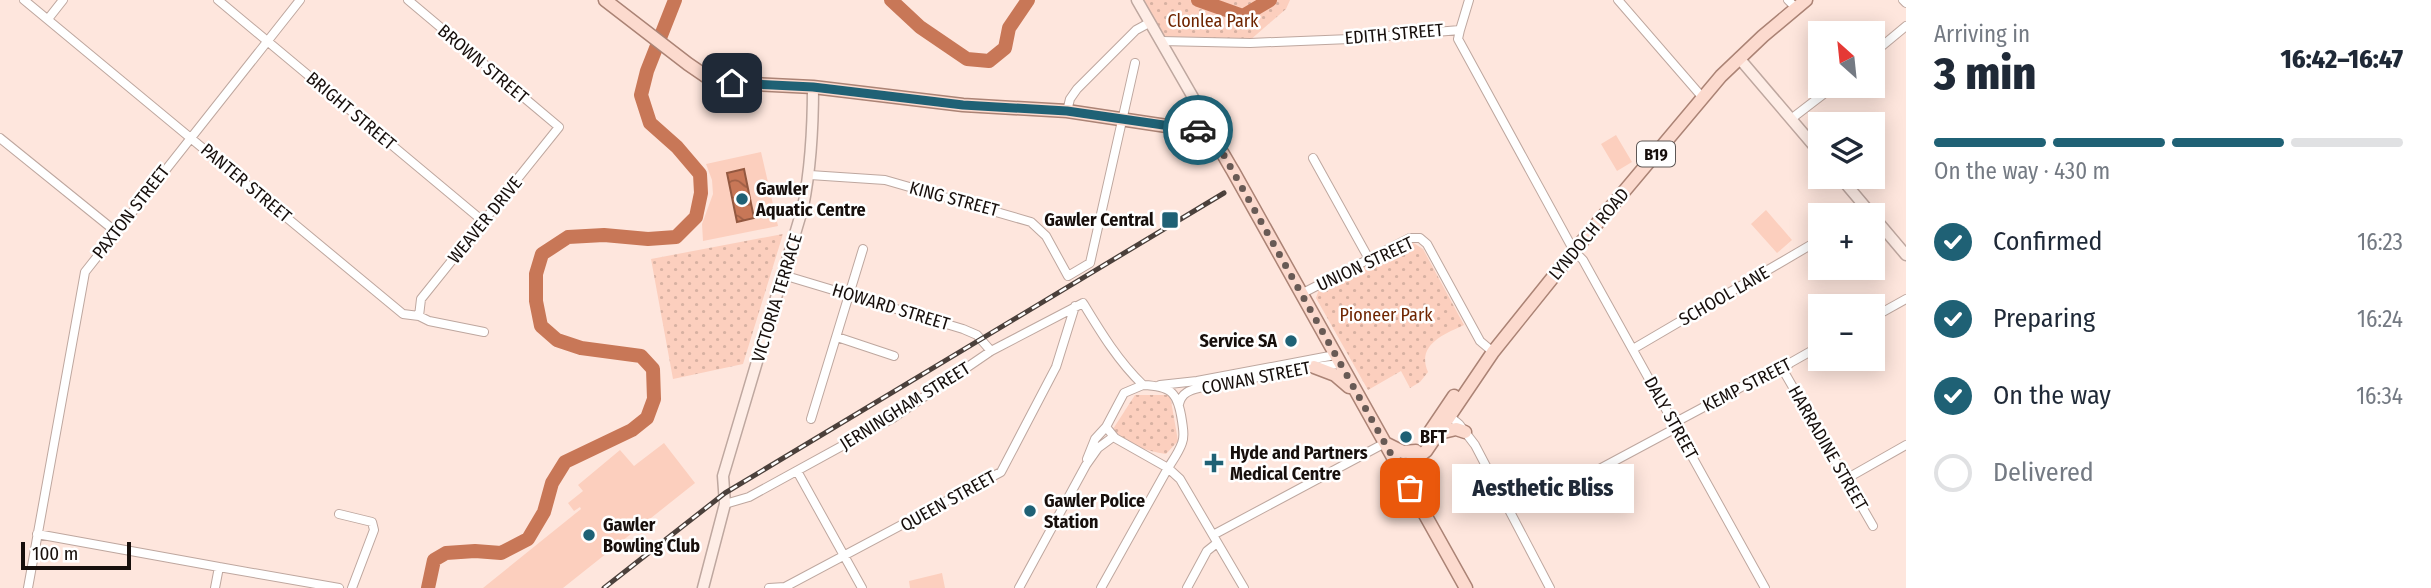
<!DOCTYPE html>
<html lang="en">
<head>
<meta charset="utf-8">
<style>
	body { margin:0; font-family:"Fira Sans Condensed",sans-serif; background:#f2f2f3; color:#1f2937; height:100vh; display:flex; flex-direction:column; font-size:26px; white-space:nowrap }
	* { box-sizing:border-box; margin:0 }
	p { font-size:23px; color:#747a83 }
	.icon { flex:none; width:38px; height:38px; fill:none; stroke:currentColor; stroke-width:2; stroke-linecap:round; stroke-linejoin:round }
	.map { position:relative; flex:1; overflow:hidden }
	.panel { display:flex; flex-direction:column; background:#fff; width:525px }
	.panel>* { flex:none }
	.needle { width:46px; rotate:333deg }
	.buttons { position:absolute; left:1808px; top:21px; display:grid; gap:14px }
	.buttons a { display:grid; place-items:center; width:77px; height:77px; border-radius:0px; background:#fff; box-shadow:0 4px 18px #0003; font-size:35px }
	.scale { position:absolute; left:21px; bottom:18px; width:110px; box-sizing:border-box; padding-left:7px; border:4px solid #170f0c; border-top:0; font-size:19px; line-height:24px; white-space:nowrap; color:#170f0c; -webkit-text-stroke:5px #fff; paint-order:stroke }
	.pin { position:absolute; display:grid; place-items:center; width:60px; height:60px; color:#fff; margin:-30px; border-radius:14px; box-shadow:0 4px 10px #0006 }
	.courier { position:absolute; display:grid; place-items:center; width:70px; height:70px; margin:-35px; border:5px solid #1f6175; border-radius:50%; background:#fff; color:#222; box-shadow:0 2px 9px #0007 }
	.bubble { position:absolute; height:49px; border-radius:0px; background:#fff; box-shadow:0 4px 18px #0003; font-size:23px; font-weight:800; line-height:49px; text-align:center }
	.head em { font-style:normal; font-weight:800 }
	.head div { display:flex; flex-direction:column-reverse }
	.head { display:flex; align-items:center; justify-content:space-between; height:119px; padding:0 28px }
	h1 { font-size:46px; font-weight:800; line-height:52px }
	.bar { display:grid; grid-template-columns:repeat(4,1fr); gap:10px 7px; align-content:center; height:84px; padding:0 28px }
	.bar i { height:9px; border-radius:5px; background:#e0e1e3 }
	.bar .selected { background:#1f6175 }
	.bar p { grid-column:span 4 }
	ol { padding:0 28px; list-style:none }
	li { display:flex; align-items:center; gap:21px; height:77px }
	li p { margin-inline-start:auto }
	li .icon { padding:7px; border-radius:50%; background:#1f6175; color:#fff; stroke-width:4 }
	li:last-child { color:#747a83 }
	li i { width:38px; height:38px; border:4px solid #e0e1e3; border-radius:50% }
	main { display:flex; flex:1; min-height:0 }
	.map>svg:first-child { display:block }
	.green { fill:#fccfbe }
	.park { fill:url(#park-dots) }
	.water { fill:url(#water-waves); stroke:#935840; stroke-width:2 }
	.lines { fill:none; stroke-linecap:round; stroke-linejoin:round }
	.river { stroke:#c87757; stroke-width:14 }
	.street-casing { stroke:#bea79f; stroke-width:10 }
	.secondary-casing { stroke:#bea79f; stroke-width:13 }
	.primary-casing { stroke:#ab8375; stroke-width:15 }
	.street { stroke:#fff; stroke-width:8 }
	.secondary { stroke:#feede6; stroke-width:10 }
	.primary { stroke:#fcdace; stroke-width:12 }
	.rail-casing { stroke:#4b403b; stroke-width:5 }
	.rail { stroke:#fff; stroke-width:2.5; stroke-dasharray:8; stroke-linecap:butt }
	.done { stroke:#685a55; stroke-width:7; stroke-dasharray:0 12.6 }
	.route { stroke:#1f6175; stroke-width:9 }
	.poi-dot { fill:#1f6175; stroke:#fff; stroke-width:2.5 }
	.labels { text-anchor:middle; stroke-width:5; stroke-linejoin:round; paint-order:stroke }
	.shield { fill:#fff; stroke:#5d5755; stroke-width:2 }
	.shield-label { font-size:16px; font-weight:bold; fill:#170f0c }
	.park-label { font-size:18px; fill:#6f2500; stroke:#fff }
	.street-label { font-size:18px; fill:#170f0c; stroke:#fff }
	.poi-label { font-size:18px; font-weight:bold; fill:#170f0c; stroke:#fff; text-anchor:start }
</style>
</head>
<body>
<main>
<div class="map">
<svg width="1906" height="588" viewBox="0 0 1906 588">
	<defs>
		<pattern id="park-dots" width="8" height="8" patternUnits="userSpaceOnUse" patternTransform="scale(1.75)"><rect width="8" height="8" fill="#fccfbe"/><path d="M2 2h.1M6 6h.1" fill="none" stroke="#d7b1a2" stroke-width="1.8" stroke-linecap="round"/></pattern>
		<pattern id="water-waves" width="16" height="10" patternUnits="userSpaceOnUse" patternTransform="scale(1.75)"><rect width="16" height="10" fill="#c87757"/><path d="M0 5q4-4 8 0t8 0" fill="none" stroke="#a16046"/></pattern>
	</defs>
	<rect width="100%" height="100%" fill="#fee6dd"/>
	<!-- green -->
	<path class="green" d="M1616,135L1632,162L1617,171L1601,144Z
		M761,152L778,226L703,241L702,224L713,194L712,180L706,164Z
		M1766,210L1792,240L1777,253L1751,224Z
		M664,443L695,483L563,588H483L581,509L580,507L574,511L568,503L583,491L578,485L620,450L634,466Z
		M942,573L945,588H910L909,581Z"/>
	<!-- park -->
	<path class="park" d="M1137,0H1290L1286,9L1249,41H1161Z
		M783,234L743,364L673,379L651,259Z
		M1412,242L1423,249L1464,325C1444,334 1416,345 1428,372L1420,382L1410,388L1401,371L1368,390L1316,298L1319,289Z
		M1135,395H1170L1178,441L1166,454C1146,451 1127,445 1113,429Z"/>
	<!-- water -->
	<path class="water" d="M744,169L754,218L737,222L727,173Z"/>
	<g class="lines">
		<!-- river -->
		<path class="river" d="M891,0L920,27L967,59L989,61L1005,48L1009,28L1028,0
			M1198,0L1243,16L1270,0
			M428,588L434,560L446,553L475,551L501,553L528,539L544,512L552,483L565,462L632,430L647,418L654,399L653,369L641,356L581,348L557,340L541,326L536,301V274L542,254L568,237L604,235L648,239L676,237L696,217L701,193L700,174L677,147L650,123L641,95L647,71L675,0"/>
		<defs>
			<path id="street" d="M24,0L403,314L419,316L429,321L484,332
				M218,0L484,222
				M408,0L559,127L421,299L419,316
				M1618,0L1703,98
				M1788,0L1796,8
				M1903,0L1906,3
				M48,19L63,0
				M1460,30L1469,0
				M1161,41L1250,43L1350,39L1460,30L1458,39L1574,251L1583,260L1765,588
				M1872,51L1882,46L1906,26
				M1067,111L1070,99L1077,89L1136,30L1149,23
				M1791,119L1834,86
				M0,138L115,231
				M1313,158L1369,259
				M810,175L885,180L1031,222L1046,236L1068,276L1090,263L1135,63
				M783,275L963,329L977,335L991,351
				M1301,294L1410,238H1420L1427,244L1480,341L1493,352
				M1872,318L1906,299
				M837,337L894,356
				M1633,349L1814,243
				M1783,370L1873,526
				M1143,385C1172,386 1178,393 1182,421C1183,429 1185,436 1182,443C1179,452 1173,460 1168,468L1115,438L1106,427L1124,393Z
				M1160,385L1197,381L1335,355
				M1179,404C1182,391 1192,390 1203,387L1314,367L1340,364
				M1447,414L1459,424L1475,445L1550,588
				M811,419L863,249
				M1674,423L1775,369L1783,370L1790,363L1820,346
				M1087,459L1095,439L1106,427
				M797,471L862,588
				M1592,473L1676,428
				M1846,479L1906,445
				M725,504L749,497L893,418L991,351L1083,303C1100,331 1118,361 1143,385
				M339,514L372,522L374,530L352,588
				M37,534L219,567
				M1213,535L1385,443
				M28,588L85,272L300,0
				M215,588L219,567L339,588
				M769,588L785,587L1001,472L1056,367L1075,306
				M1019,588L1086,465L1098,448L1113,437
				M1101,588L1168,468L1180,479L1244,588
				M1187,588L1207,551L1217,543"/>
			<path id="secondary" d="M1137,0L1198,106L1202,117L1200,131
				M1739,58L1820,153
				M1840,177L1906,255
				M703,588L725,504L723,476L803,207C811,167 813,128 813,87"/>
			<path id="primary" d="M605,0L688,64L707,77L732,83L813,87L963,105L1067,111L1200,131C1217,139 1223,155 1233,171L1466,588
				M1314,367L1335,375L1349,387
				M1439,433L1456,429L1465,432
				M1427,436L1454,396
				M1385,443L1403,452L1416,451
				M1400,470L1426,451L1493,352L1574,251L1721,76L1763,36L1806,0"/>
		</defs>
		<!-- street casing -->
		<use href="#street" class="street-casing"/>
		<!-- secondary casing -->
		<use href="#secondary" class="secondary-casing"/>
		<!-- primary casing -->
		<use href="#primary" class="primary-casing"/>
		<!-- street -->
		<use href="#street" class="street"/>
		<!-- secondary -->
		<use href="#secondary" class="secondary"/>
		<!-- primary -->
		<use href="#primary" class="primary"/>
		<defs>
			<path id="rail" d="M604,588L725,493L1224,193"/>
		</defs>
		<!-- rail casing -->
		<use href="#rail" class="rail-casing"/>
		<!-- rail -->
		<use href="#rail" class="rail"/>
	</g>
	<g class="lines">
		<!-- done -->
		<path class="done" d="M1198,130L1209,135L1217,143L1410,488"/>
		<!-- route -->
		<path class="route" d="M732,83L813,87L963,105L1067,111L1198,130"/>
	</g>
	<!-- markers -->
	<g class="poi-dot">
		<circle cx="742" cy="199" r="7"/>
		<rect x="1161" y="211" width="18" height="18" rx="3.5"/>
		<circle cx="1291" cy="341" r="7"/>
		<circle cx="1406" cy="437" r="7"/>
		<path d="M1210.5 452.5h7v7h7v7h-7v7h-7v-7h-7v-7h7z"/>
		<circle cx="1030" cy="511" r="7"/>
		<circle cx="589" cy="535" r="7"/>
	</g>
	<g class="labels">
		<!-- shield labels -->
		<rect class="shield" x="1637" y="141.5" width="38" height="25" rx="5"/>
		<g class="shield-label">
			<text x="1656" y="160">B19</text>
		</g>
		<!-- park labels -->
		<g class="park-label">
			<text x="1213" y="27">Clonlea Park</text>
			<text x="1386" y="321">Pioneer Park</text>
		</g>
		<!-- street labels -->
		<g class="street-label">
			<text transform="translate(1394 34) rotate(-5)" y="6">EDITH STREET</text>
			<text transform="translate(483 64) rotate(40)" y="6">BROWN STREET</text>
			<text transform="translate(351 111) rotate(40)" y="6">BRIGHT STREET</text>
			<text transform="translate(246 183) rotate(40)" y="6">PANTER STREET</text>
			<text transform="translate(954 199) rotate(15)" y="6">KING STREET</text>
			<text transform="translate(131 212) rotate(-52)" y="6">PAXTON STREET</text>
			<text transform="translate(485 220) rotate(-51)" y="6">WEAVER DRIVE</text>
			<text transform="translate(1589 234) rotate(-50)" y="6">LYNDOCH ROAD</text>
			<text transform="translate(1365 264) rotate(-25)" y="6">UNION STREET</text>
			<text transform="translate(1724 296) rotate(-30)" y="6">SCHOOL LANE</text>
			<text transform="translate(777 298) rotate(-73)" y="6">VICTORIA TERRACE</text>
			<text transform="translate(891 307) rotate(17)" y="6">HOWARD STREET</text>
			<text transform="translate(1256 378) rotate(-11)" y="6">COWAN STREET</text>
			<text transform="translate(1747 385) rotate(-27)" y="6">KEMP STREET</text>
			<text transform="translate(905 406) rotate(-32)" y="6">JERNINGHAM STREET</text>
			<text transform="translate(1671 418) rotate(61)" y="6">DALY STREET</text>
			<text transform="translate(1828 448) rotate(60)" y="6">HARRADINE STREET</text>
			<text transform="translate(948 501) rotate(-29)" y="6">QUEEN STREET</text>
		</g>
		<!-- poi labels -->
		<g class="poi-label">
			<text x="756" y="195">Gawler<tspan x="756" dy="21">Aquatic Centre</tspan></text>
			<text x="1154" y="226" text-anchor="end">Gawler Central</text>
			<text x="1277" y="347" text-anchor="end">Service SA</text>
			<text x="1420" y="443">BFT</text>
			<text x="1230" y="459">Hyde and Partners<tspan x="1230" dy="21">Medical Centre</tspan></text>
			<text x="1044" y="507">Gawler Police<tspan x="1044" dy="21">Station</tspan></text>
			<text x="603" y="531">Gawler<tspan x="603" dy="21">Bowling Club</tspan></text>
		</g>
	</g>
</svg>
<div class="buttons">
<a><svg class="needle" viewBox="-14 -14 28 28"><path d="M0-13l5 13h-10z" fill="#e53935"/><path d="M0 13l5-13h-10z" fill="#747a83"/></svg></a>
<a><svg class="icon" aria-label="layers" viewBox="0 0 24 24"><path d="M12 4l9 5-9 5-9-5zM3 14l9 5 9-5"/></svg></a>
<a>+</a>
<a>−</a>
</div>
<div class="scale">100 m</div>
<div class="pin" style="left:1410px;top:488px;background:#ea580c"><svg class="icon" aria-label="bag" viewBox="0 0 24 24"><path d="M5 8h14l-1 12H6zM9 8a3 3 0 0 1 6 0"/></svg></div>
<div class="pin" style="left:732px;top:83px;background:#1f2937"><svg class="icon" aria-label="home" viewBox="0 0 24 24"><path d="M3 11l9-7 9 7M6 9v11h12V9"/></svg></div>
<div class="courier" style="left:1198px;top:130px"><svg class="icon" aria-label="car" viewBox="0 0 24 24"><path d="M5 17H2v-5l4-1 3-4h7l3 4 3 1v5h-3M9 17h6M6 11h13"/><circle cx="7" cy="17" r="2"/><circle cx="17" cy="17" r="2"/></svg></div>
<div class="bubble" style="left:1452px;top:464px;width:182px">Aesthetic Bliss</div>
</div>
<section class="panel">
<div class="head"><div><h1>3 min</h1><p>Arriving in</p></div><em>16:42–16:47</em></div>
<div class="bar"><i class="selected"></i><i class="selected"></i><i class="selected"></i><i></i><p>On the way · 430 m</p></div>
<ol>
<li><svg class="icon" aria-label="check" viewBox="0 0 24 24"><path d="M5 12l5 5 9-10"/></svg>Confirmed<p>16:23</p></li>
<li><svg class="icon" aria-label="check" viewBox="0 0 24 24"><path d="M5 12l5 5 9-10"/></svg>Preparing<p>16:24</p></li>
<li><svg class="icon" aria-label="check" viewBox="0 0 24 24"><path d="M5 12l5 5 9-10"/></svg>On the way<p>16:34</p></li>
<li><i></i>Delivered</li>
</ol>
</section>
</main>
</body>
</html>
